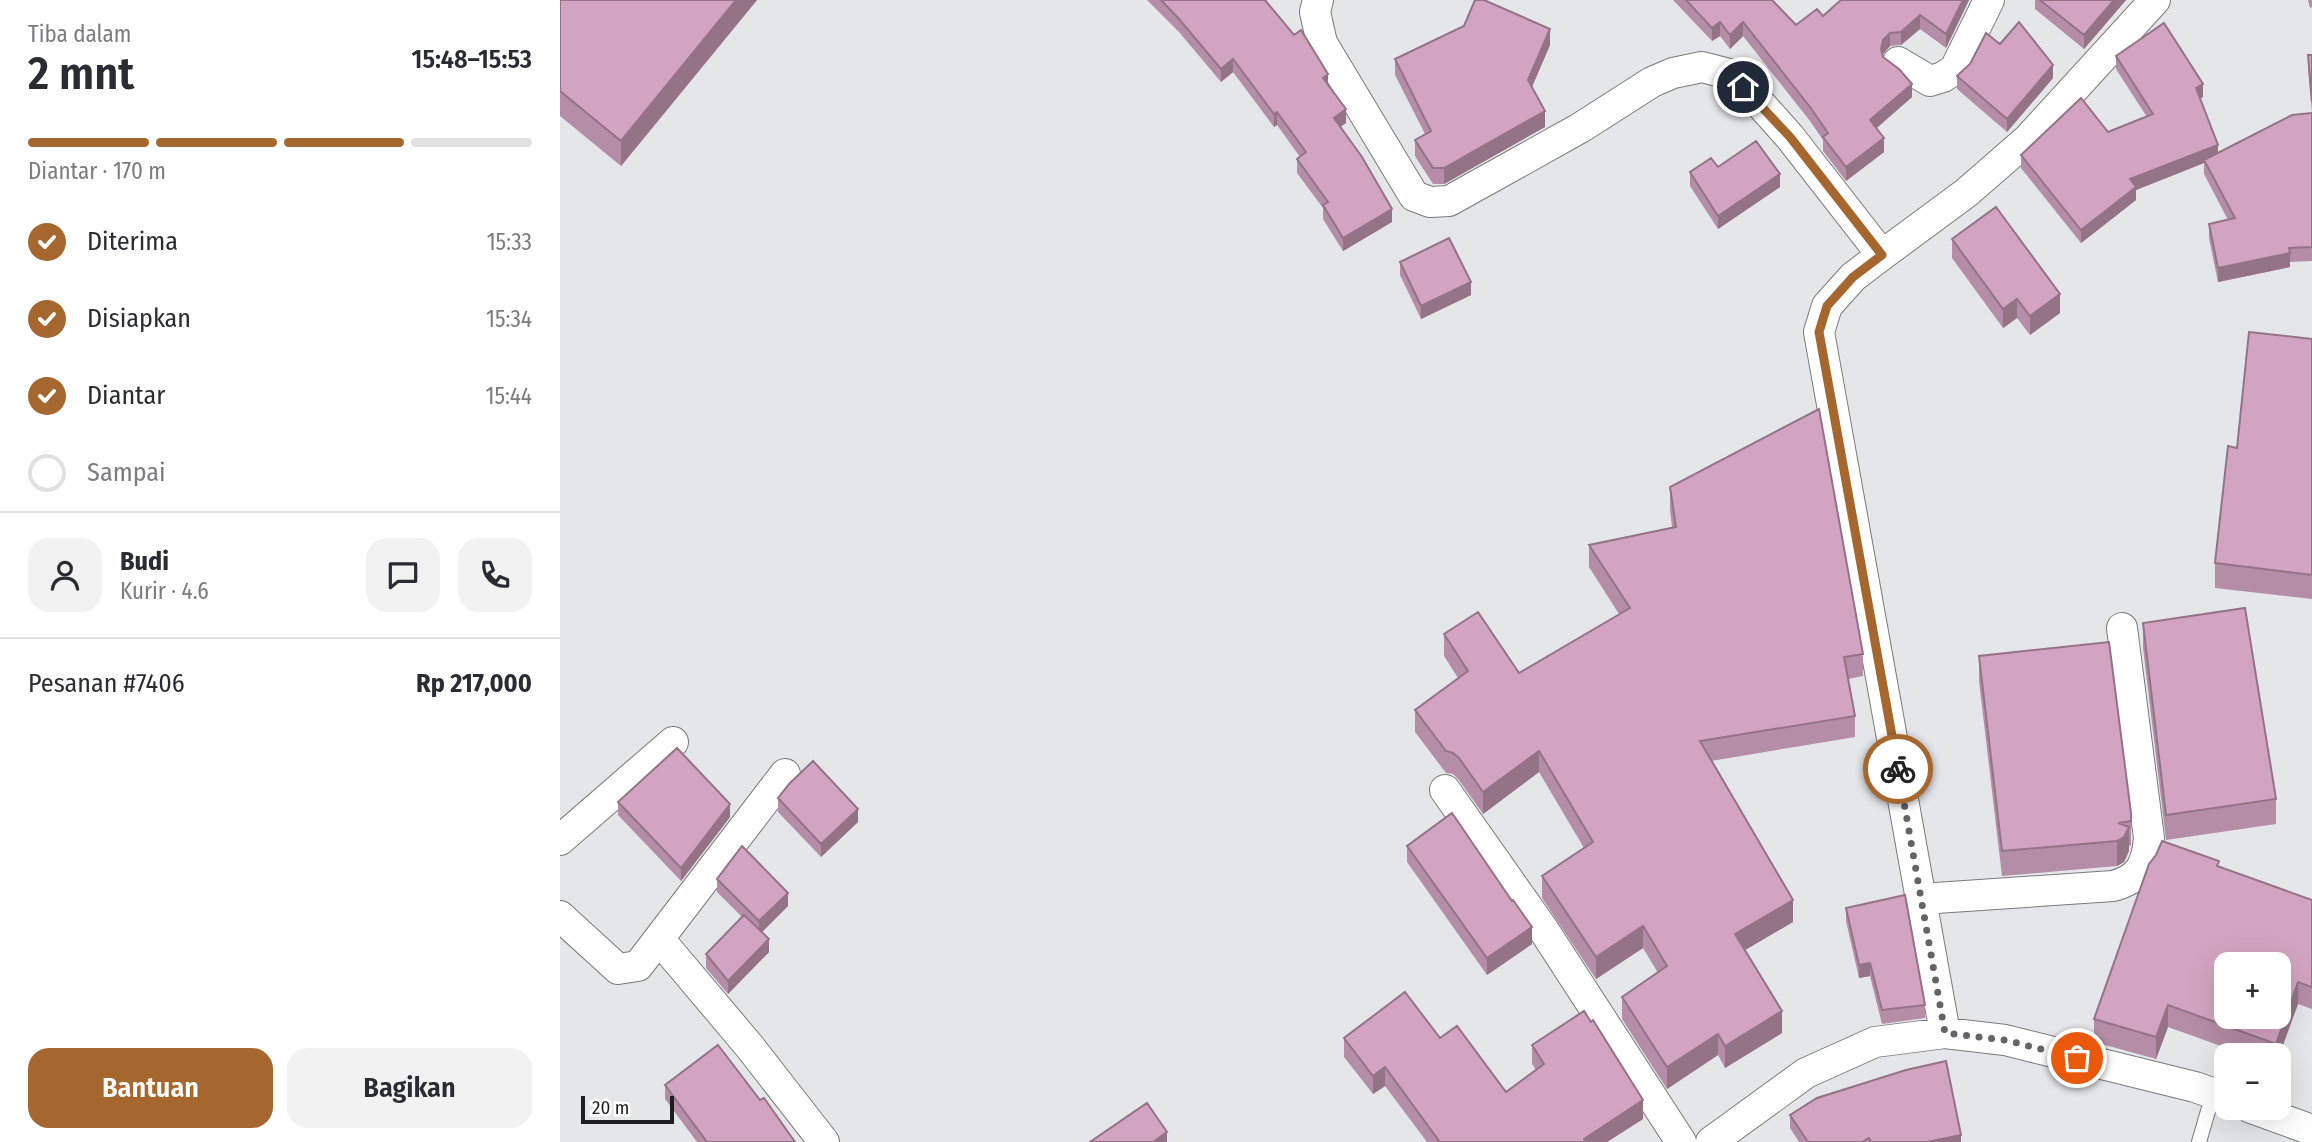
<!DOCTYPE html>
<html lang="id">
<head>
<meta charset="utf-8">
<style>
	body { margin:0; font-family:"Fira Sans Condensed",sans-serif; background:#f2f2f3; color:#2b2b33; height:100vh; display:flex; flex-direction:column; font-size:26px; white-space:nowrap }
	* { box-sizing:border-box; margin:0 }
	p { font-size:23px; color:#7c7c81 }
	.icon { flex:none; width:38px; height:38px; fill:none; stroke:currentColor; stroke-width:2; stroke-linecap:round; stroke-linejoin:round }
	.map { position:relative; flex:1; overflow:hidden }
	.details { display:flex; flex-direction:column; background:#fff; width:560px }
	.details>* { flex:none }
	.tools { position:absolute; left:1654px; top:952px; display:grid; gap:14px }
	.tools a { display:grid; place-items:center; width:77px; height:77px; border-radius:14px; background:#fff; box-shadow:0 7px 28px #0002; font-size:35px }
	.scale { position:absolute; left:21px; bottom:18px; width:93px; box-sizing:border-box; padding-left:7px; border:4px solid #1e1e20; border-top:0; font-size:19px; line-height:24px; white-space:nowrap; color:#1e1e20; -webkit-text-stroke:5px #fff; paint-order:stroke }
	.pin { position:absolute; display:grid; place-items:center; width:60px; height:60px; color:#fff; margin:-30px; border:4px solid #fff; border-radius:50%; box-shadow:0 2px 7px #0007 }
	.courier { position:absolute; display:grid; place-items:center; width:70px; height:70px; margin:-35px; border:5px solid #a6672e; border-radius:50%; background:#fff; color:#222; box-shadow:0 2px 9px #0007 }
	.summary em { font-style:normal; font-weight:600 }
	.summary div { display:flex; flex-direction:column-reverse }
	.summary { display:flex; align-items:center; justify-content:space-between; height:119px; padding:0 28px }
	h1 { font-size:46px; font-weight:600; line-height:52px }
	.bar { display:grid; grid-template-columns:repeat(4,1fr); gap:10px 7px; align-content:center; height:84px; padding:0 28px }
	.bar i { height:9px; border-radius:5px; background:#e1e1e2 }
	.bar .active { background:#a6672e }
	.bar p { grid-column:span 4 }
	.line { display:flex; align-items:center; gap:18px; padding:0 28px; border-top:2px solid #e1e1e2 }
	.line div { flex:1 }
	.round { display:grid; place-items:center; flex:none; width:74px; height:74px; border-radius:21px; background:#f2f2f3 }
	ol { padding:0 28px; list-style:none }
	li { display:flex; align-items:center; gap:21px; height:77px }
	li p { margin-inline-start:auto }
	li .icon { padding:7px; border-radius:50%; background:#a6672e; color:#fff; stroke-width:4 }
	li:last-child { color:#7c7c81 }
	li i { width:38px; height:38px; border:4px solid #e1e1e2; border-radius:50% }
	.button { display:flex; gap:14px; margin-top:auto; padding:14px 28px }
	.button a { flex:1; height:80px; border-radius:21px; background:#a6672e; color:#fff; font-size:28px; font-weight:600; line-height:80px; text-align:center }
	.button a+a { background:#f2f2f3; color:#2b2b33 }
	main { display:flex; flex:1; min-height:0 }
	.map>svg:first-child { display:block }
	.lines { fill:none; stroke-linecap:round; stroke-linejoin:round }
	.lane-casing { stroke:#797a7e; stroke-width:16 }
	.street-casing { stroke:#797a7e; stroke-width:32 }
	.lane { stroke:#fff; stroke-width:14 }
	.street { stroke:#fff; stroke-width:30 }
	.wall { fill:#b58da6 }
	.shaded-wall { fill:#947387 }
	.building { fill:#d3a4c1; stroke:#947387; stroke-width:2; fill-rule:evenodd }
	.done { stroke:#646467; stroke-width:7; stroke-dasharray:0 12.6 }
	.route { stroke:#a6672e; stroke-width:9 }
</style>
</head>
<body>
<main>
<section class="details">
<div class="summary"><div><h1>2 mnt</h1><p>Tiba dalam</p></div><em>15:48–15:53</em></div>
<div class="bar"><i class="active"></i><i class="active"></i><i class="active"></i><i></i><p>Diantar · 170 m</p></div>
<ol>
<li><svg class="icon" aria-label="check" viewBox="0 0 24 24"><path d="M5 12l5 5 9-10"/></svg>Diterima<p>15:33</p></li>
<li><svg class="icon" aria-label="check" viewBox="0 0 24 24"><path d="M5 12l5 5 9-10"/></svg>Disiapkan<p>15:34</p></li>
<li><svg class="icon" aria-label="check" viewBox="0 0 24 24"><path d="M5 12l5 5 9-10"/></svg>Diantar<p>15:44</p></li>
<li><i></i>Sampai</li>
</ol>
<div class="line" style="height:126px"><a class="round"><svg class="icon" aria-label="person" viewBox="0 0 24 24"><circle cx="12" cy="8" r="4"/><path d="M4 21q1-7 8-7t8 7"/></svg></a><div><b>Budi</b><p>Kurir · 4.6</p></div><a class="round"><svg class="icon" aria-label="chat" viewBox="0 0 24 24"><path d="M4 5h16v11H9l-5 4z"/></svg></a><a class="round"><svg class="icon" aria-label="phone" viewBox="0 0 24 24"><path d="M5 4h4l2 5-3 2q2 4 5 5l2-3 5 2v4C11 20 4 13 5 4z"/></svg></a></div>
<div class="line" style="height:91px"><div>Pesanan #7406</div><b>Rp 217,000</b></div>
<div class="button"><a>Bantuan</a><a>Bagikan</a></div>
</section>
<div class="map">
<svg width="1752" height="1142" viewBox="0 0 1752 1142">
	<rect width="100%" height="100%" fill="#e5e6ea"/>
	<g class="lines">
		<defs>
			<path id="lane" d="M1639,1142L1653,1094"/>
			<path id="street" d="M758,0L755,12L762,43L854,196L870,202L889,201L1020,128L1092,82L1113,73L1142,67L1169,74L1197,100L1230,137L1322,255L1406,193L1468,139L1595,0
				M1338,62L1370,81L1383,77L1395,69L1429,0
				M1322,255L1293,277L1267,306L1259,332L1385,1033
				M885,790L983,929L1121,1142
				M0,840L113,742
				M1361,899L1553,886C1580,879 1587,864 1589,838L1562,628
				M0,916L58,969L78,966L225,774
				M99,939L190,1047L264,1142
				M1691,1108L1752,1130
				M1151,1142L1246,1073L1315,1042L1385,1033L1445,1040L1635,1087L1666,1098"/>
		</defs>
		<!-- lane casing -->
		<use href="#lane" class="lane-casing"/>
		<!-- street casing -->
		<use href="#street" class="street-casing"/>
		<!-- lane -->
		<use href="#lane" class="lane"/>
		<!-- street -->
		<use href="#street" class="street"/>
	</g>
	<!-- wall -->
	<path class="wall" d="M0,0H197L61,166L0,116Z
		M587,0H705L768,84L786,123L780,127L832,222L783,251L763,219V208L737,173V159L740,157L717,125L714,127L673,72L661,82L619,32Z
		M1113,0H1212L1236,25L1263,16L1409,0L1386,48L1360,29L1341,45L1330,46L1323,54V57L1352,97L1316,128L1324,152L1286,181L1263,151V140L1250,121L1183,36L1170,49L1160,36L1152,41Z
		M1475,0H1566L1524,49L1475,9Z
		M1748,0H1752V7L1750,8Z
		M1440,44L1493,78L1447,132L1397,89V76Z
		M990,45L972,87L985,127L884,184H873L855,156V140L865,134L835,75V59Z
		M1748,55H1752V261L1730,262V267L1658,282L1649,238V224L1668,220L1644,174V163L1576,190V200L1521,243L1461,168V155L1548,132L1587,117L1556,69V56L1643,97L1640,99L1658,153L1752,113L1748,69Z
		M1158,167L1220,187L1158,229L1130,186V172Z
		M1392,239L1500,313L1470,335L1457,318L1443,328L1392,258Z
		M840,262L911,295L861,319L840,275Z
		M1752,339V599L1655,588V563L1677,448Z
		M1110,487L1303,654V676L1288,679L1295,716V737L1151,761L1233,922L1185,950L1222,1033L1165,1068L1158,1055L1107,1089L1062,1019V997L1098,973L1083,948L1036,979L982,898V876L1024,848L979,772L923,814L899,780L893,774L886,773L855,732V710L898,678L884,656V634L959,673L1059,614L1029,567V545L1112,527L1110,509Z
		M1583,623L1716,799V824L1606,840L1583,648Z
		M1419,656L1571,813V845L1569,846V851L1564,862L1557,866L1442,876L1419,681Z
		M218,798L298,822L261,857L218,812Z
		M58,802L170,817L121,881L58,815Z
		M847,846L972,944L927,975L847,862Z
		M1659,866L1752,900V1009L1738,1004L1718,1055H1686L1608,1027L1596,1059L1534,1042V1019Z
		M157,879L228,906L202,932L209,952L168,994L146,968V954L182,917L157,892Z
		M1286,908L1365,1005V1018L1322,1024L1310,976L1299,978L1286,921Z
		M784,1038H880L946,1092L976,1070L972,1064V1045L1083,1119L1047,1142H867L825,1086L813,1094L784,1057Z
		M105,1085L200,1100L235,1142H137L105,1099Z
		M1230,1115L1401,1142H1239L1230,1128Z"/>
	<!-- shaded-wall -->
	<path class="shaded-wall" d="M176,0H197L61,166V141Z
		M1403,0H1409L1386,48V34Z
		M1554,0H1566L1524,49V35Z
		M1360,15V29L1341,45V32Z
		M1160,22V36L1152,41V28Z
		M1183,22V36L1170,49V35Z
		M990,29V45L968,96V80Z
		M1330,33V46L1323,54L1321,62V49L1323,40Z
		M673,59V72L661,82V69Z
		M1493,65V78L1447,132V119Z
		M768,74V87L763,78Z
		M1352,84V97L1310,134V120Z
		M1643,84V97L1636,101V88Z
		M786,109V123L774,131V118Z
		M985,111V127L884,184V168Z
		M717,112V125L714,127V114Z
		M1324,138V152L1286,181V167Z
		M1658,145V158L1644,160V163L1576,190V200L1521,243V230L1570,179Z
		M1220,174V187L1158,229V216Z
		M832,209V222L783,251V238Z
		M1730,253V267L1658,282V268Z
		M911,282V295L861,319V306Z
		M1500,294V313L1470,335V316Z
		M1457,299V318L1443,328V309Z
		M979,751V772L923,814V792Z
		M170,804V817L121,881V868Z
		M298,809V822L261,857V844Z
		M1569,827V851L1564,862L1557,866V841Z
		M228,893V906L199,935V921Z
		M1233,900V922L1175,956V934Z
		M1083,926V948L1036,979V957Z
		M972,927V944L927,975V958Z
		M209,939V952L168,994V981Z
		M1310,963V976L1299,978V965Z
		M1738,982V1004L1718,1059V1055H1716V1044Z
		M1608,1005V1027L1596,1059V1037Z
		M1222,1011V1033L1165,1068V1046Z
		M1158,1034V1055L1107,1089V1067Z
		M825,1067V1086L813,1094V1076Z
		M1083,1100V1119L1047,1142H1024V1139Z
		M607,1132V1142H593Z
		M1401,1135V1142H1367Z"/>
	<!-- building -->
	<path class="building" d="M0,0H176L61,141L0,91Z
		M601,0H705L734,35L741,30L768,74L763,78L786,109L774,118L802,157L832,209L783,238L763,205L768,202L737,159L746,152L717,112L714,114L673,59L661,69L619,19Z
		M915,0H924L990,29L968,80L985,111L884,168H873L855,140L871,131L835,59L904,26Z
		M1126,0H1212L1236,25L1257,9L1263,16L1281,0H1403L1386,34L1360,15L1341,32L1330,33L1323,40L1321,49L1323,57L1339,69L1352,84L1310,120L1324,138L1286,167L1263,137L1268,133L1250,107L1183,22L1170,35L1160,22L1152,28Z
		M1480,0H1554L1524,35Z
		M1459,22L1493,65L1447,119L1397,76L1410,64L1426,33L1440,44Z
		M1604,23L1643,84L1636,88L1658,145L1570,179L1576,187L1521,230L1461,155L1521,98L1548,132L1593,114L1556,56Z
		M1748,55H1752V102Z
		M1752,113V247L1729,248L1730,253L1658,268L1649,224L1675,218L1644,160L1732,115Z
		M1196,141L1220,174L1158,216L1130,172L1151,158L1158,167Z
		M1436,207L1500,294L1470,316L1457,299L1443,309L1392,239Z
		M889,238L911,282L861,306L840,262Z
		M1689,332L1752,339V575L1655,563L1668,446L1677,448Z
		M1259,409L1303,654L1284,657L1295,716L1140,741L1233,900L1175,934L1222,1011L1165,1046L1158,1034L1107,1067L1062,997L1107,966L1083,926L1036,957L982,876L1033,842L979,751L923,792L899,758L893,753L886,751L855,710L908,671L884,634L918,612L959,673L1070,608L1029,545L1116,527L1110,487Z
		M1685,608L1716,799L1606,815L1583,623Z
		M1549,642L1571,813V821L1558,823L1569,827L1564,837L1557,841L1442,851L1419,656Z
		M117,748L170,804L121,868L58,802Z
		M253,761L298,809L261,844L218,798L230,783Z
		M892,813L952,901L953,900L972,927L927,958L847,846Z
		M1602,841L1659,861L1657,866L1752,900V987L1738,982L1716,1044L1608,1005L1596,1037L1534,1019L1589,864L1596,855ZM1666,964H1718V1017H1666Z
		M182,846L228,893L199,921L157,879Z
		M1345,895L1365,1005L1322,1010L1310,963L1299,965L1286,908Z
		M184,915L209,939L168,981L146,954Z
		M845,992L880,1038L897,1026L946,1092L984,1064L972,1045L1024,1011L1031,1022L1033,1020L1083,1100L1024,1139L1026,1142H877L879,1141L825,1067L813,1076L784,1038Z
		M158,1045L200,1100L204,1098L235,1142H147L105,1085Z
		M1386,1061L1401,1135L1367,1142H1311L1309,1138L1302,1142H1248L1230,1115L1257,1098L1346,1070Z
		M587,1103L607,1132L593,1142H530Z"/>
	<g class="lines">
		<!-- done -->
		<path class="done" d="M1338,769L1385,1033L1445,1040L1517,1058"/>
		<!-- route -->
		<path class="route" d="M1183,87L1230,137L1322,255L1293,277L1267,306L1259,332L1338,769"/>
	</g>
</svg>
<div class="tools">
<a>+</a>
<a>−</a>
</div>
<div class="scale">20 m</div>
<div class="pin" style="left:1517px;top:1058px;background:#ea580c"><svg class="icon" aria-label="bag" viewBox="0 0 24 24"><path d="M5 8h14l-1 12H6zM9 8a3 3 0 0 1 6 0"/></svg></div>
<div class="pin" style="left:1183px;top:87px;background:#1f2937"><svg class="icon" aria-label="home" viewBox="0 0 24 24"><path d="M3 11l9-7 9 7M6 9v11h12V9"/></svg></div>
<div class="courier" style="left:1338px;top:769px"><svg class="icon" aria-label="bike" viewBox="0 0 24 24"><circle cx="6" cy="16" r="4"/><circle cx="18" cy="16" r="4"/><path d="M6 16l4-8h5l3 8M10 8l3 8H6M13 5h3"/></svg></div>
</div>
</main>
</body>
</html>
